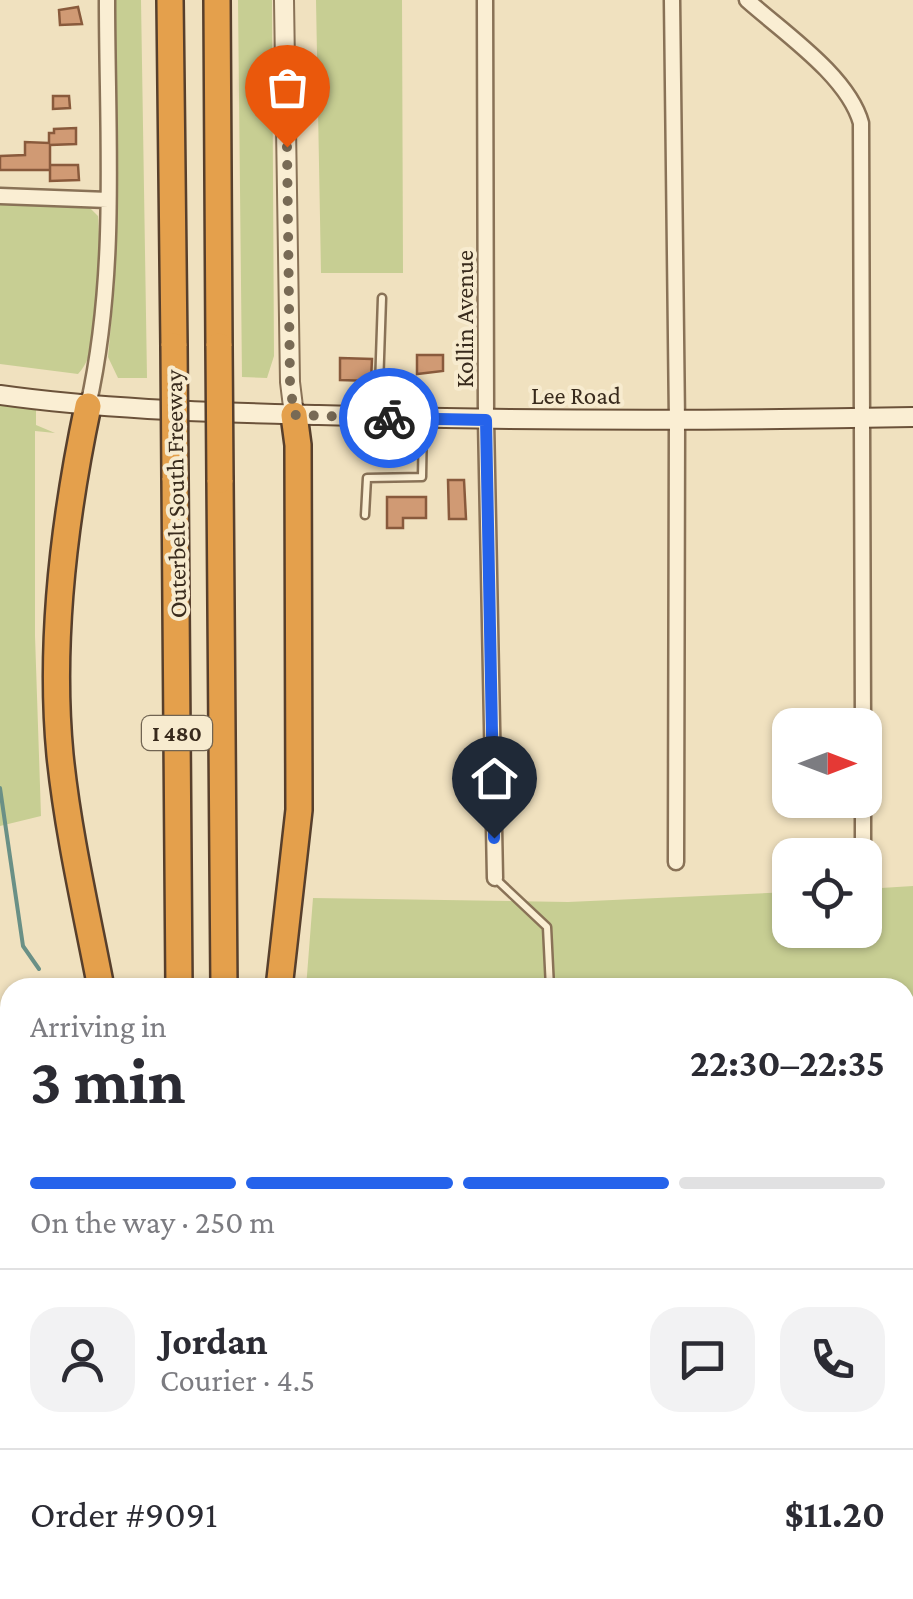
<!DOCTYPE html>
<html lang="en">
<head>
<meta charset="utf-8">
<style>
	body { margin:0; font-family:"Crimson Pro",serif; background:#f2f2f3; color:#2b2b33; height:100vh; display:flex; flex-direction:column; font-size:38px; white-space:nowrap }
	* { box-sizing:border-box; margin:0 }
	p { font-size:32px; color:#7c7c81 }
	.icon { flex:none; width:55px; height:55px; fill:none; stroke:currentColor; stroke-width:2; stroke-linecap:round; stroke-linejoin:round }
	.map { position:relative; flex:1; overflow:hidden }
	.sheet { position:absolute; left:0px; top:978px; width:915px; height:622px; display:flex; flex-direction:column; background:#fff; border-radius:30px 30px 0 0; box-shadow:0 2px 8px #0004 }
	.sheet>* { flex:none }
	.needle { width:65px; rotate:90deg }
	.buttons { position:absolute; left:772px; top:708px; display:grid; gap:20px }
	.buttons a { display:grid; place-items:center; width:110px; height:110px; border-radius:20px; background:#fff; box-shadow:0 2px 8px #0004; font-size:50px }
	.pin { position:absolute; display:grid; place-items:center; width:85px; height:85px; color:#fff; margin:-102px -42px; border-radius:50% 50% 50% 0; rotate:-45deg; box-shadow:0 0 10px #0007 }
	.pin .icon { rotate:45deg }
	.courier { position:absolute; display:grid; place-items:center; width:100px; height:100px; margin:-50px; border:8px solid #2563eb; border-radius:50%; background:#fff; color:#222; box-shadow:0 2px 12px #0007 }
	.head em { font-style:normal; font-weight:700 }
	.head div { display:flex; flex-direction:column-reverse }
	.head { display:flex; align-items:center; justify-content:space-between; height:170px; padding:0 30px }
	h1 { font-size:65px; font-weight:700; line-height:75px }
	.bar { display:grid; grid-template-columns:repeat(4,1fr); gap:15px 10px; align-content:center; height:120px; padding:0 30px }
	.bar i { height:12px; border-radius:8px; background:#e1e1e2 }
	.bar .selected { background:#2563eb }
	.bar p { grid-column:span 4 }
	.line { display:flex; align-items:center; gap:25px; padding:0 30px; border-top:2px solid #e1e1e2 }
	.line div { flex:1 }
	.round { display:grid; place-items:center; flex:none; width:105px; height:105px; border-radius:30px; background:#f2f2f3 }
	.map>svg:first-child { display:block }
	.green { fill:#c7ce93 }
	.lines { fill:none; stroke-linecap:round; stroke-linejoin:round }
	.stream { stroke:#6a9086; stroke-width:4 }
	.building { fill:#d09a74; stroke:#895a3c; stroke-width:2.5 }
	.service-casing { stroke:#897257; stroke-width:11 }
	.minor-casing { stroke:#897257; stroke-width:19 }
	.tertiary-casing { stroke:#897257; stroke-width:22 }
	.secondary-casing { stroke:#6b523a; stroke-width:22 }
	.motorway-casing { stroke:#573f2c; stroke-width:30 }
	.service { stroke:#faeed3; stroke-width:6 }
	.minor { stroke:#faeed3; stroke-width:14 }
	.tertiary { stroke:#faeed3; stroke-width:18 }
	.secondary { stroke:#faeed3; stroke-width:18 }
	.motorway { stroke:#e4a04c; stroke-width:25 }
	.motorway-bridge-casing { stroke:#573f2c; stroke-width:30; stroke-linecap:butt }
	.motorway-bridge { stroke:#e4a04c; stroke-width:25 }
	.done { stroke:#786a55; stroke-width:10; stroke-dasharray:0 18 }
	.route { stroke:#2563eb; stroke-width:12 }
	.labels { text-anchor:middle; stroke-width:8; stroke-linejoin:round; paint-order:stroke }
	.shield { fill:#f7ebcf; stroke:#716452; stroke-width:2.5 }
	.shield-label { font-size:22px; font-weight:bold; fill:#382a1c }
	.street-label { font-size:25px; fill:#382a1c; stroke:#f7ebcf }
</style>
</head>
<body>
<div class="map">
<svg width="913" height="1599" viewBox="0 0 913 1599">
	<rect width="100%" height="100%" fill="#f0e1bf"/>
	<!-- green -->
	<path class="green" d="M113,0H141L147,378H118L108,357L115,279Z
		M238,0H272L274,356L267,378L242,377Z
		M316,0H402L403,273H321Z
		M0,204L89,207L98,216C100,251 104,350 78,374L0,364Z
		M0,395L36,400V425L55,433L35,431V636L41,816L0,826Z
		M913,886V1373H905V988H306L313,898L568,902L790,892V930H865V889Z
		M905,1541L913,1549V1599H274V1590H905Z"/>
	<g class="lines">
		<!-- stream -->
		<path class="stream" d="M0,788L23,946L39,969
			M411,1599L415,1590"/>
	</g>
	<!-- building -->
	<path class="building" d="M78,7L82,24L60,25L59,10Z
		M53,96H69L70,108L53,109Z
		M76,128V144L50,145V165H78L79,180L50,181V166V170H0V156L25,155V142L49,143V133H54V129Z
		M417,355H443V371L417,374Z
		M340,358L372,359L371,381L340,380Z
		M448,480H464L466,519H449Z
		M387,497H426V518H403V528H387Z"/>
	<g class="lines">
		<defs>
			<path id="service" d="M378,417L382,298
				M365,515L367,478L422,477L423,420
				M496,879L547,927L550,988"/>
			<path id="minor" d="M485,0L486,420L495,878
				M672,0L677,421L676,862
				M747,0C784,33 848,76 861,123L863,725
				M0,196L108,200
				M88,406C118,273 107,136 107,0
				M863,855V800
				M905,1451H913"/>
			<path id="tertiary" d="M284,0L290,382L294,415"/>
			<path id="secondary" d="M0,395C106,410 212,412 319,415C517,421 715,421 913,417"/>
			<path id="motorway" d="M170,0L174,346
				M217,0L219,346
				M88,406C64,520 49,639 60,755C68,833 86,910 101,988
				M175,478L179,988
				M220,480L224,988
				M279,988L299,810L298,445L294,415
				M163,1590V1599
				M184,1590V1599
				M229,1590V1599"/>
		</defs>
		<!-- service casing -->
		<use href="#service" class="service-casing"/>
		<!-- minor casing -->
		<use href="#minor" class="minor-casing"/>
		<!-- tertiary casing -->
		<use href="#tertiary" class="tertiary-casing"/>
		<!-- secondary casing -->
		<use href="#secondary" class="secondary-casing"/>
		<!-- motorway casing -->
		<use href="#motorway" class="motorway-casing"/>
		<!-- service -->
		<use href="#service" class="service"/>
		<!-- minor -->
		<use href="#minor" class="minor"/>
		<!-- tertiary -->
		<use href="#tertiary" class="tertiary"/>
		<!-- secondary -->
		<use href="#secondary" class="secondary"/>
		<!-- motorway -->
		<use href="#motorway" class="motorway"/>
		<defs>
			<path id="motorway-bridge" d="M174,346L175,478
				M219,346L220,480"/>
		</defs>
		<!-- motorway-bridge casing -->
		<use href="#motorway-bridge" class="motorway-bridge-casing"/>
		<!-- motorway-bridge -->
		<use href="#motorway-bridge" class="motorway-bridge"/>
	</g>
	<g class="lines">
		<!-- done -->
		<path class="done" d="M287,147L290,382L294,415L389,418"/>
		<!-- route -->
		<path class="route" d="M389,418L486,420L494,838"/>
	</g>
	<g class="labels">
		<!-- shield labels -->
		<rect class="shield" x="142" y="716" width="70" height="34" rx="8"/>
		<g class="shield-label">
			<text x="177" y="741">I 480</text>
		</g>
		<!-- street labels -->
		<g class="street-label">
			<text transform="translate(464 319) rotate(-90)" y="9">Kollin Avenue</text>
			<text x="576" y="404">Lee Road</text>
			<text transform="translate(175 494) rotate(-91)" y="9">Outerbelt South Freeway</text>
		</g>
	</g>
</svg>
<div class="buttons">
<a><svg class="needle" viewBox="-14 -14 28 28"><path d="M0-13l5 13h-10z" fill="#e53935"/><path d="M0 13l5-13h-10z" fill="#7c7c81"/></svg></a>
<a><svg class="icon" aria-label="locate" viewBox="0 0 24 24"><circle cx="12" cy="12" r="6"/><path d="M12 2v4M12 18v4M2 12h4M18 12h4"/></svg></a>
</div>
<div class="pin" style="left:287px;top:147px;background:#ea580c"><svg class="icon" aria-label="bag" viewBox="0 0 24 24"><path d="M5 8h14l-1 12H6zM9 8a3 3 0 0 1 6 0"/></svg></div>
<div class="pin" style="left:494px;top:838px;background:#1f2937"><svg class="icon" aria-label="home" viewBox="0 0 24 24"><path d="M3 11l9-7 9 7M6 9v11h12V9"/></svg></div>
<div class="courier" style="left:389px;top:418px"><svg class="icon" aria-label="bike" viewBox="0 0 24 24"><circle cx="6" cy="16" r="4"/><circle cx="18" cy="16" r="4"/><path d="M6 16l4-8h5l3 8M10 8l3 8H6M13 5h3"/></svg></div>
<section class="sheet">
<div class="head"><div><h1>3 min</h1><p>Arriving in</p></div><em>22:30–22:35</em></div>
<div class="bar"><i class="selected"></i><i class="selected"></i><i class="selected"></i><i></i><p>On the way · 250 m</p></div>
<div class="line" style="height:180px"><a class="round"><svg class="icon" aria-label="person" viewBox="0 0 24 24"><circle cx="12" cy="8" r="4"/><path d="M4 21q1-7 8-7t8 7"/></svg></a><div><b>Jordan</b><p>Courier · 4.5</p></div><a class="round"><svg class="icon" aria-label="chat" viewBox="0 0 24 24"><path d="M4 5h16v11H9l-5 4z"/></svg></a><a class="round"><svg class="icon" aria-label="phone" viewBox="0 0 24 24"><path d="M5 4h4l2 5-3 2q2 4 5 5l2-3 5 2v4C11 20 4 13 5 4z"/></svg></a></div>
<div class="line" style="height:130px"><div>Order #9091</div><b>$11.20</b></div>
</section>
</div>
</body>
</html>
